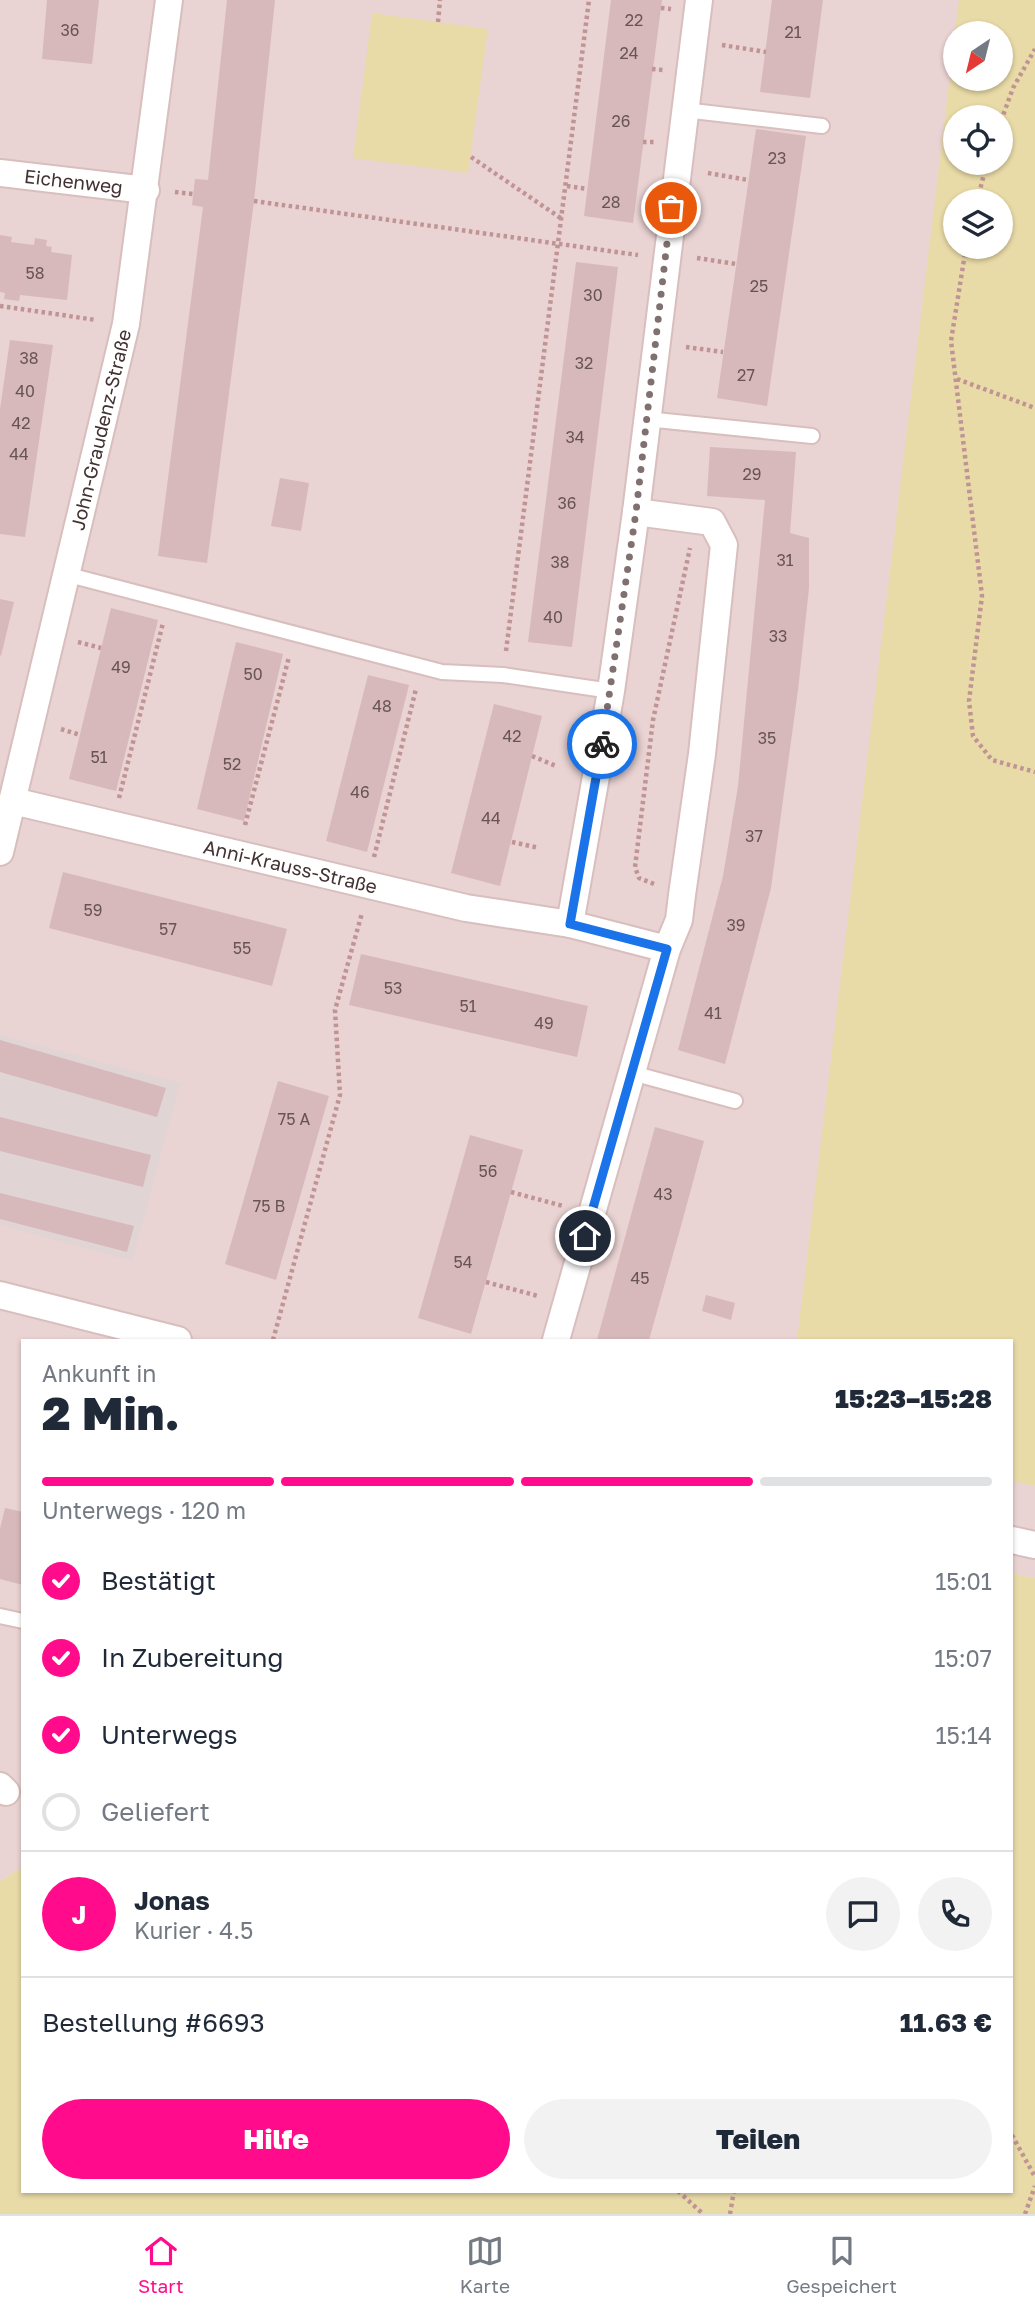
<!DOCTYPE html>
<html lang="de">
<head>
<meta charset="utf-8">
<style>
	body { margin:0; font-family:"Golos Text",sans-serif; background:#f2f2f3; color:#1f2937; height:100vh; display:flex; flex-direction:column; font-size:26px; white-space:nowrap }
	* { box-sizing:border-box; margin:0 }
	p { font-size:23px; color:#747a83 }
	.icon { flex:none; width:38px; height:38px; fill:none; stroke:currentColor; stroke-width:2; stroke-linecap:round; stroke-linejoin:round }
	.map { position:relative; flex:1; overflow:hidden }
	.panel { position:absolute; left:21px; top:1339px; width:992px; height:854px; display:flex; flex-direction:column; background:#fff; border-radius:0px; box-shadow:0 2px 5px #0004 }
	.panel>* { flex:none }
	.needle { width:46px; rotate:215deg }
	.buttons { position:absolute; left:943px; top:21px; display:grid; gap:14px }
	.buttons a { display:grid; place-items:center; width:70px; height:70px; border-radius:50%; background:#fff; box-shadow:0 2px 5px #0004; font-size:35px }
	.pin { position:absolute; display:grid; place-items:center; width:60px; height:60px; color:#fff; margin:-30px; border:4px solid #fff; border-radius:50%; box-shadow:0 2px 7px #0007 }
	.courier { position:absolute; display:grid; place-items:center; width:70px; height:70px; margin:-35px; border:5px solid #1a73e8; border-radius:50%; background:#fff; color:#222; box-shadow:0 2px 9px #0007 }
	.summary em { font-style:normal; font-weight:800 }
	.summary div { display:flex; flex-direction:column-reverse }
	.summary { display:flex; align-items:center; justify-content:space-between; height:119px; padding:0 21px }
	h1 { font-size:46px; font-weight:800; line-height:52px }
	.bar { display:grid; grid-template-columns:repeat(4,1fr); gap:10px 7px; align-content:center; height:84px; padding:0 21px }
	.bar i { height:9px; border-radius:5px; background:#e0e1e3 }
	.bar .on { background:#ff0b8b }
	.bar p { grid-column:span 4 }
	.line { display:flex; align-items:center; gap:18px; padding:0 21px; border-top:2px solid #e0e1e3 }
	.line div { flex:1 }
	.round { display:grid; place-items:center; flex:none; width:74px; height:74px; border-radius:37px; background:#f2f2f3 }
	ol { padding:0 21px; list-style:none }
	li { display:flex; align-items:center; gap:21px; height:77px }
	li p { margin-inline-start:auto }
	li .icon { padding:7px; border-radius:50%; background:#ff0b8b; color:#fff; stroke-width:4 }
	li:last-child { color:#747a83 }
	li i { width:38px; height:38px; border:4px solid #e0e1e3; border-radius:50% }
	.primary-button { display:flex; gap:14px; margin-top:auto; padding:14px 21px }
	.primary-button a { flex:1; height:80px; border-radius:42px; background:#ff0b8b; color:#fff; font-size:28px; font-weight:800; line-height:80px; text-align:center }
	.primary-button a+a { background:#f2f2f3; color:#1f2937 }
	.dock { display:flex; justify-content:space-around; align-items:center; height:98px; border-top:2px solid #e0e1e3; background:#fff; font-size:19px; color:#747a83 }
	.dock a { display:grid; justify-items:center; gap:4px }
	.dock .on { color:#ff0b8b }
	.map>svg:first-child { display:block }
	.residential { fill:#ead3d3; fill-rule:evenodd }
	.industrial { fill:#e0d4d5 }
	.green { fill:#e9dba7; fill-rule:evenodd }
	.building { fill:#d7b9bb }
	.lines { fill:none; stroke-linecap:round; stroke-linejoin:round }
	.service-casing { stroke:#d9bebe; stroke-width:18 }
	.minor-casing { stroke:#d9bebe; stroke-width:30 }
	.path { stroke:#c09495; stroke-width:4.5; stroke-dasharray:3.5 3.5; stroke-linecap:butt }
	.service { stroke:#fff; stroke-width:14 }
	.minor { stroke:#fff; stroke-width:26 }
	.done { stroke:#807070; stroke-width:7; stroke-dasharray:0 12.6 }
	.route { stroke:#1a73e8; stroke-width:9 }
	.labels { text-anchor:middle; stroke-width:7; stroke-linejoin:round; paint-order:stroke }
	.number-label { font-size:16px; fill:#685455 }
	.street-label { font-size:19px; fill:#433233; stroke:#fff }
</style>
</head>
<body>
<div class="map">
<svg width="1035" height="2214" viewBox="0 0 1035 2214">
	<rect width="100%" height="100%" fill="#f2e2e1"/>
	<!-- residential -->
	<path class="residential" d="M0,0H1035V1578L1012,1573V1340H23V1867L0,1881ZM956,33H1001V79H956ZM956,117H1001V163H956ZM956,201H1001V247H956Z"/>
	<!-- industrial -->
	<path class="industrial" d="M0,1035L180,1083L132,1261L0,1225Z"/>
	<!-- green -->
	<path class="green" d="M959,0H1035V1486L1012,1481V1340H797ZM1001,33V79H956V33ZM1001,117V163H956V117ZM956,201H1001V247H956Z
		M372,13L488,29L468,173L353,158Z
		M1012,1573L1035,1578V2214H0V1881L23,1867V2191H1012Z"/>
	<!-- building -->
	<path class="building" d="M47,0H99L92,64L42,59Z
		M227,0H275L254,201L207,563L158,556L203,207L192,205L195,179L208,180Z
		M611,0H662L633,223L584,216Z
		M772,0H823L810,98L760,92Z
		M756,129L806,136L767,406L717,398Z
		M0,235L12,237L11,242L34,245L35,238L47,240L46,246L52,247L51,252L72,255L67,300L20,295L19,301L4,299L5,293L0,292Z
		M576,262L618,267L572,647L528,642Z
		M10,340L53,345L25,537L0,534V409Z
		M710,447L796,452L790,533L809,538V588L798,690L771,888L725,1064L678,1050L723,876L738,786L765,500L707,496Z
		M280,478L309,483L301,531L271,526Z
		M0,599L14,602L1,656L0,655Z
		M111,608L158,620L116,791L69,779Z
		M236,642L283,654L244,821L197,809Z
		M368,675L409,685L367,852L326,841Z
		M494,704L542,716L500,886L451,873Z
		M63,872L287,929L272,986L49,928Z
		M361,954L588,1006L577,1057L349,1005Z
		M0,1040L166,1088L157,1117L0,1072Z
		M278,1081L329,1096L276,1280L225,1264Z
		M0,1117L151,1155L143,1187L0,1151Z
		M655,1127L704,1141L681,1226L649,1340H597Z
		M470,1135L523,1150L471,1334L418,1318Z
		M0,1193L134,1226L127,1252L0,1219Z
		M706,1295L735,1303L731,1320L702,1311Z
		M5,1508L23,1512V1585L0,1579V1529Z"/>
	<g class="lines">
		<defs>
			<path id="service" d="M684,110L822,126
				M646,419L812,436
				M65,574L442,672L503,675L611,691
				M632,1073L735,1101
				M0,1616L23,1621"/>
			<g id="minor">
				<path id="s1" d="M0,173L146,190"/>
				<path id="s2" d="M13,801L466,908L570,924L611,691L636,512L699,0"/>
				<path id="s3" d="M0,852L126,324L169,0"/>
				<path d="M570,924L667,949"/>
				<path d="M0,1295L178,1340"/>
				<path d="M556,1340L667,949L679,920L682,895L702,754L724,545L712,522L636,512"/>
				<path d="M1012,1540L1035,1545"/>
				<path d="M0,1786L6,1792"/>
			</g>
		</defs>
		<!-- service casing -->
		<use href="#service" class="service-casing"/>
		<!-- minor casing -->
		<use href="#minor" class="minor-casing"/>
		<!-- path -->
		<path class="path" d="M661,8L671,9
			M438,22L440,0
			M722,45L766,52
			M652,69L663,70
			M1001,121L1013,88L1035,49
			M643,142H654
			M471,157L562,219
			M708,173L748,180
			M567,186L587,189
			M175,192L193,194
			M254,201L638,255
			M977,201L987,163
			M966,247L951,341L982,596L969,701L973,736L992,760L1035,772
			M697,258L736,264
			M0,306L96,320
			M686,347L723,352
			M957,379L1035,408
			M78,642L101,648
			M506,651L589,0
			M61,729L80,735
			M532,756L556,766
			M119,798L163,623
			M245,825L289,657
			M512,842L539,848
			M374,857L416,689
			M654,884L639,878L635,867L653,720L690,548
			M511,1192L563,1206
			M486,1282L538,1296
			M273,1340L340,1095L335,1010L362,913
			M1012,2135L1035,2177
			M678,2191L703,2214
			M730,2214L734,2191
			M1025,2214L1035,2186"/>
		<!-- service -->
		<use href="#service" class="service"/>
		<!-- minor -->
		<use href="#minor" class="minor"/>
	</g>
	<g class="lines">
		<!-- done -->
		<path class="done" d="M602,744L636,512L671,208"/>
		<!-- route -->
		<path class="route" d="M585,1236L667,949L570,924L602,744"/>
	</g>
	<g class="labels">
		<!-- number labels -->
		<g class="number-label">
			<text x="634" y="26">22</text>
			<text x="70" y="36">36</text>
			<text x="793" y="38">21</text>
			<text x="629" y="59">24</text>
			<text x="621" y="127">26</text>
			<text x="777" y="164">23</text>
			<text x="611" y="208">28</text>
			<text x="35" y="279">58</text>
			<text x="759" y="292">25</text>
			<text x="593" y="301">30</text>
			<text x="29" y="364">38</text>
			<text x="584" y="369">32</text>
			<text x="746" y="381">27</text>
			<text x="25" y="397">40</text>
			<text x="21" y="429">42</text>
			<text x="575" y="443">34</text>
			<text x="19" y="460">44</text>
			<text x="752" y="480">29</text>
			<text x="567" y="509">36</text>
			<text x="785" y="566">31</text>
			<text x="560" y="568">38</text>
			<text x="553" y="623">40</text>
			<text x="778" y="642">33</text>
			<text x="121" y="673">49</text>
			<text x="253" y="680">50</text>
			<text x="382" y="712">48</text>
			<text x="512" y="742">42</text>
			<text x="767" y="744">35</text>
			<text x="99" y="763">51</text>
			<text x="232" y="770">52</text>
			<text x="360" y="798">46</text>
			<text x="491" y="824">44</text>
			<text x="754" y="842">37</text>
			<text x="93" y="916">59</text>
			<text x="736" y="931">39</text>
			<text x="168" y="935">57</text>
			<text x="242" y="954">55</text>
			<text x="393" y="994">53</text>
			<text x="468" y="1012">51</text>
			<text x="713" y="1019">41</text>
			<text x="544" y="1029">49</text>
			<text x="294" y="1125">75 A</text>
			<text x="488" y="1177">56</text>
			<text x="663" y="1200">43</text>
			<text x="269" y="1212">75 B</text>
			<text x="463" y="1268">54</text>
			<text x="640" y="1284">45</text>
		</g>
		<!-- street labels -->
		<g class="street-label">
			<text dy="7" stroke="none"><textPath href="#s1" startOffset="74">Eichenweg</textPath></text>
			<text dy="7" stroke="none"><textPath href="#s3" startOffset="434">John-Graudenz-Straße</textPath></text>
			<text dy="7" stroke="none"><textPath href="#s2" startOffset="285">Anni-Krauss-Straße</textPath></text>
		</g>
	</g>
</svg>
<div class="buttons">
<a><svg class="needle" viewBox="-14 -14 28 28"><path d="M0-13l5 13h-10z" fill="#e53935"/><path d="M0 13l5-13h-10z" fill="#747a83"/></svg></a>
<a><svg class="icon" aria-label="locate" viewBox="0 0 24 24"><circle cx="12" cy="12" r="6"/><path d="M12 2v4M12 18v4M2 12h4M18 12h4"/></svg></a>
<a><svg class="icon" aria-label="layers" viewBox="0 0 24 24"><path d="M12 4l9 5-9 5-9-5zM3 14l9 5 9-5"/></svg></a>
</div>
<div class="pin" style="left:671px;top:208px;background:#ea580c"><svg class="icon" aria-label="bag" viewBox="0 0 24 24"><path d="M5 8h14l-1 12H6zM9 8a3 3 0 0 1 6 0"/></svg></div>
<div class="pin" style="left:585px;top:1236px;background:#1f2937"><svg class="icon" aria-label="home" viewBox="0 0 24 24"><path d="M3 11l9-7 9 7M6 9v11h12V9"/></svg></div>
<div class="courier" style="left:602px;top:744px"><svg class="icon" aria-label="bike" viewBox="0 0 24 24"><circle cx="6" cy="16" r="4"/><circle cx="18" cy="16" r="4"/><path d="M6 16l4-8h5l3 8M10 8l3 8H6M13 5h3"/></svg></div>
<section class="panel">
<div class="summary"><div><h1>2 Min.</h1><p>Ankunft in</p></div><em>15:23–15:28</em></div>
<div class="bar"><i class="on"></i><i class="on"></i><i class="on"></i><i></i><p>Unterwegs · 120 m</p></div>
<ol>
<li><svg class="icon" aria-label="check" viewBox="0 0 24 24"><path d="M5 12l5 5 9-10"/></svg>Bestätigt<p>15:01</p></li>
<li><svg class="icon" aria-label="check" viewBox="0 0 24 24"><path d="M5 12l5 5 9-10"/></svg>In Zubereitung<p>15:07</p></li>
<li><svg class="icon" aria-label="check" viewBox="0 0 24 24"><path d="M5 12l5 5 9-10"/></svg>Unterwegs<p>15:14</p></li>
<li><i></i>Geliefert</li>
</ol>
<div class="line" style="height:126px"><b class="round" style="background:#ff0b8b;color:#fff">J</b><div><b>Jonas</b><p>Kurier · 4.5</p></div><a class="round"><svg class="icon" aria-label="chat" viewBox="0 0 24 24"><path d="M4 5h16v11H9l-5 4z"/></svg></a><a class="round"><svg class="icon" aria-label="phone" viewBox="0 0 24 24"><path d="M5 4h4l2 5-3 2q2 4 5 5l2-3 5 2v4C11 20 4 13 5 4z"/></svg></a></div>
<div class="line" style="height:91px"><div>Bestellung #6693</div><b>11.63 €</b></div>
<div class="primary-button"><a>Hilfe</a><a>Teilen</a></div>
</section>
</div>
<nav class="dock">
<a class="on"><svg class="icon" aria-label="home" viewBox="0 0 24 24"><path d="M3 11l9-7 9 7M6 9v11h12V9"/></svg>Start</a>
<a><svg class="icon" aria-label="map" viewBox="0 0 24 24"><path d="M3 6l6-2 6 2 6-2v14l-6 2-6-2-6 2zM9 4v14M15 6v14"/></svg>Karte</a>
<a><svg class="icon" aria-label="saved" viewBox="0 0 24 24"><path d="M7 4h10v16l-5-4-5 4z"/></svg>Gespeichert</a>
</nav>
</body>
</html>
